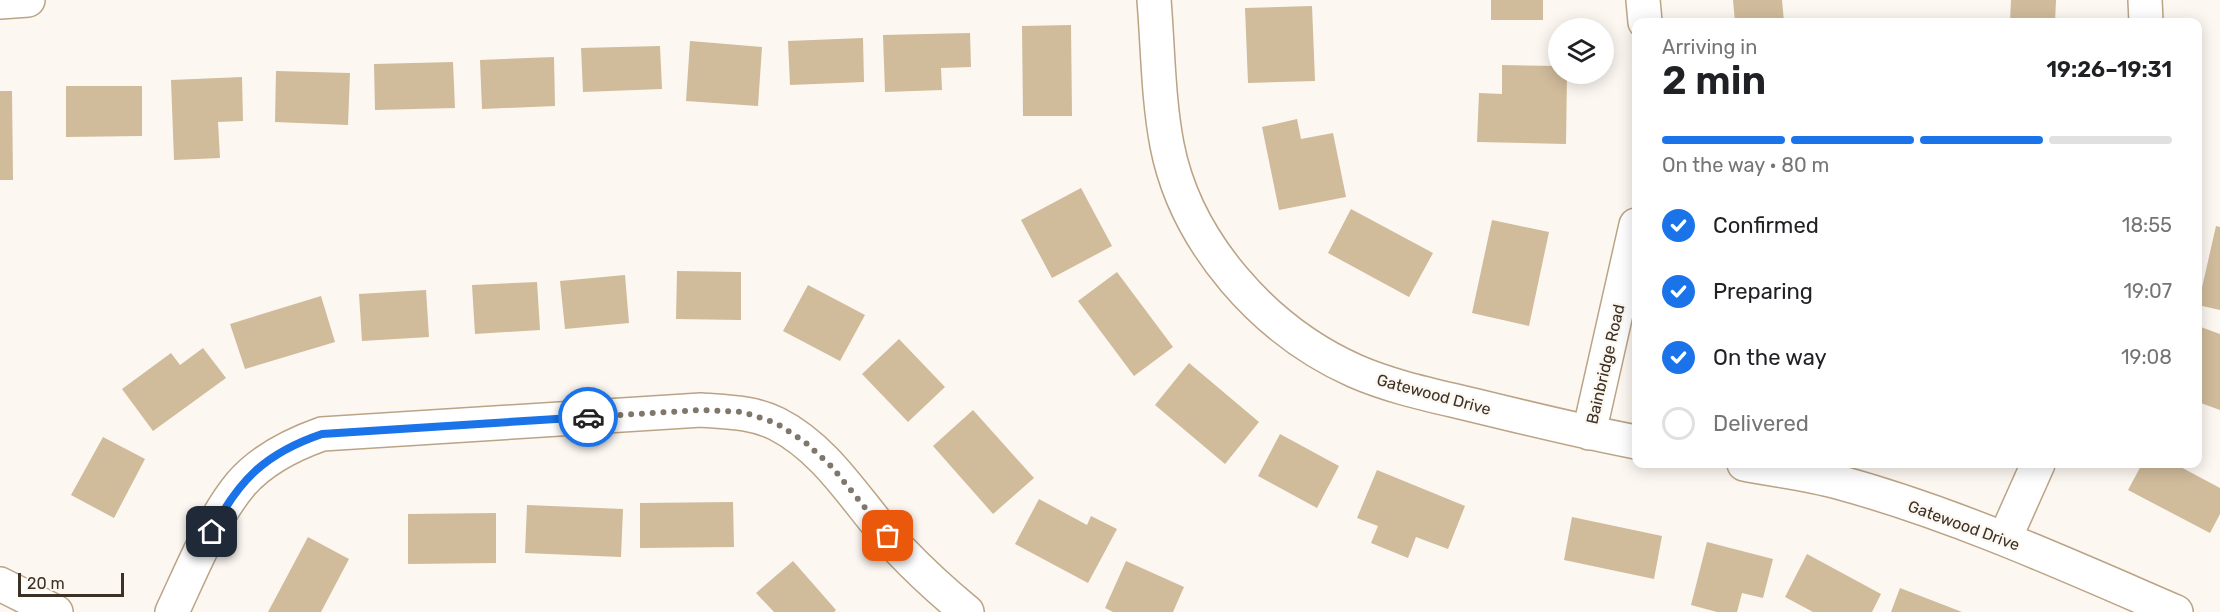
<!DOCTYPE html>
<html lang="en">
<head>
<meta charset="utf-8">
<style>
	body { margin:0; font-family:Rubik,sans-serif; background:#f2f2f2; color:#202124; height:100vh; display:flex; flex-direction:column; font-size:22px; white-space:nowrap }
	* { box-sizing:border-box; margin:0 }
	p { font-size:20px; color:#757577 }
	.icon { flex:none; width:33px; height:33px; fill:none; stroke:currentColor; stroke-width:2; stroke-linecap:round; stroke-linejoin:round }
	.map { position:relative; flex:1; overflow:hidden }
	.side { position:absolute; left:1632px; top:18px; width:570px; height:450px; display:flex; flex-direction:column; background:#fff; border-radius:12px; box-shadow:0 3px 15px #0003 }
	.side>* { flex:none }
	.tools { position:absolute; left:1548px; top:18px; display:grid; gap:12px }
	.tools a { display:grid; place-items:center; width:66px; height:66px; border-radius:50%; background:#fff; box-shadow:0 3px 15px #0003; font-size:30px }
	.scale { position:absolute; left:18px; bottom:15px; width:106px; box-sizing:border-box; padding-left:6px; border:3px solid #3b3125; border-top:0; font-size:16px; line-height:21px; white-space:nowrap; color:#3b3125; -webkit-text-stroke:4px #fcf7f1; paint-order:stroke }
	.pin { position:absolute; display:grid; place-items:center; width:51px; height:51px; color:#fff; margin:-26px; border-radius:12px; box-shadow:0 3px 9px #0006 }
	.courier { position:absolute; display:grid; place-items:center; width:60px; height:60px; margin:-30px; border:4px solid #1a73e8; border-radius:50%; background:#fff; color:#222; box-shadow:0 2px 8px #0007 }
	.headline em { font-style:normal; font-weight:600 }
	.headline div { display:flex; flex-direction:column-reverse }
	.headline { display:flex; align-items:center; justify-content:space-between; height:102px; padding:0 30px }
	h1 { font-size:39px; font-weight:600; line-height:45px }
	.bar { display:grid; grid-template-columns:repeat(4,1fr); gap:9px 6px; align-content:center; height:72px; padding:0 30px }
	.bar i { height:8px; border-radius:4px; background:#e0e0e0 }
	.bar .current { background:#1a73e8 }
	.bar p { grid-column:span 4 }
	ol { padding:0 30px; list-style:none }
	li { display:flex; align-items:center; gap:18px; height:66px }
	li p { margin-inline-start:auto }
	li .icon { padding:6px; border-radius:50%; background:#1a73e8; color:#fff; stroke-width:4 }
	li:last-child { color:#757577 }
	li i { width:33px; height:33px; border:3px solid #e0e0e0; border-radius:50% }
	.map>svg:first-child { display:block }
	.building { fill:#d0bb9b }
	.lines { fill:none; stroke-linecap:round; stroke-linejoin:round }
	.minor-casing { stroke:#bba386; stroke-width:36 }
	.minor { stroke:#fff; stroke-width:33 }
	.done { stroke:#7f766c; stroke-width:6; stroke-dasharray:0 10.8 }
	.route { stroke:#1a73e8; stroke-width:8 }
	.labels { text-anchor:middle; stroke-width:4.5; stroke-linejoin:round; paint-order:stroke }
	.street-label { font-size:16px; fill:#3b3125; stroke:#fcf7f1 }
</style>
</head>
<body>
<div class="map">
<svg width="2220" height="612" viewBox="0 0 2220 612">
	<rect width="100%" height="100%" fill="#fcf7f1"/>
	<!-- building -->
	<path class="building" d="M1491,0H1543V20H1491Z
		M1733,0H1782L1784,22H1735Z
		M2011,0H2056L2055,22H2010Z
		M1312,6L1315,81L1248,83L1245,8Z
		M1071,25L1072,116H1023L1022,26Z
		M970,33L971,67L941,68L942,90L885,92L883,35Z
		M863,38L864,82L790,85L788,41Z
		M690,41L762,47L758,106L686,101Z
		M660,46L662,89L583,92L581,48Z
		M554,57L555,106L482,109L480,60Z
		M453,62L455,108L375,110L374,64Z
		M1502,65L1558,66V74H1567L1566,144L1477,142L1479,93L1502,94Z
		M276,71L350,73L348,125L275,122Z
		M242,77L243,121L218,122L220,158L174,160L171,80Z
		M66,86H142V136L66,137Z
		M0,91H12L13,180H0Z
		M1297,119L1301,139L1333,133L1346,197L1279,210L1262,127Z
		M1081,188L1112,246L1052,278L1021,220Z
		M1351,209L1433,253L1409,297L1328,253Z
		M1492,220L1549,232L1529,326L1472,313Z
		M2216,226L2220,227V310L2198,305Z
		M677,271L741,272V320L676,319Z
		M1117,272L1173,347L1134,376L1078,301Z
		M625,275L629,323L565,329L560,281Z
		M537,282L540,330L475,334L472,285Z
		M808,285L865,315L840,361L783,331Z
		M426,290L429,337L362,341L359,294Z
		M321,296L335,342L245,369L230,324Z
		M2198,326L2220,334V410L2198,402Z
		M899,339L945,387L908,422L862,374Z
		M203,348L226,378L153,431L122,389L171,353L180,365Z
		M1189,363L1259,422L1225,464L1155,405Z
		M973,410L1034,478L993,514L933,446Z
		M1280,434L1339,466L1317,508L1258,476Z
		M103,437L145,459L114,518L71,495Z
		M2142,464H2175L2220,488V514L2210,533L2128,490Z
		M1377,470L1465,506L1448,549L1416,537L1408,558L1371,543L1378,526L1357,518Z
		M1039,499L1087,525L1091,516L1117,529L1088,583L1015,544Z
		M733,502L734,547L640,548V503Z
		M527,505L623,509L621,557L525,553Z
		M496,513V563L408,564V514Z
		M1572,517L1662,536L1654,579L1564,560Z
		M308,537L349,559L321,612H268Z
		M1707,542L1773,559L1763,598L1742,593L1737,612H1717L1691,605Z
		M1807,554L1881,594L1872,612H1813L1785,597Z
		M793,561L836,610L834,612H774L756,593Z
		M1126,561L1184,587L1173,612H1113L1105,608Z
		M1900,588L1962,612H1891Z"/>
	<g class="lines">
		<defs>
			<path id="minor" d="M1154,0C1158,48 1158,98 1167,145C1186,243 1265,331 1355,371C1394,388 1436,396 1477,406C1530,419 1583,432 1636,442
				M1643,0L1645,22
				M2145,0L2146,22
				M0,2L28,0
				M1589,433L1636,225
				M1744,464C1775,470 1808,474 1838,482C1955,514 2065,564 2176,612
				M2005,538L2038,464
				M0,584L56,612
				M172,612C191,572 212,519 240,485C261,460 291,445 322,434L701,410C727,412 753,412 777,424C830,451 860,508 900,550C921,572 944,593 967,612"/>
		</defs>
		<!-- minor casing -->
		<use href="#minor" class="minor-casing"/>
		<!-- minor -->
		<use href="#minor" class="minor"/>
	</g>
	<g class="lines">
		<!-- done -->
		<path class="done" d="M588,417L701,410L743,412L776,423L805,442L832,467L888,536"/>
		<!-- route -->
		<path class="route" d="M212,532C238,480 266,453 322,434L588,417"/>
	</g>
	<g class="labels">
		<!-- street labels -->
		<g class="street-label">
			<text transform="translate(1605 364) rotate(-77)" y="6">Bainbridge Road</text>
			<text transform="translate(1434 394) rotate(15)" y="6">Gatewood Drive</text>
			<text transform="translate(1964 525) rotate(20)" y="6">Gatewood Drive</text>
		</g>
	</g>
</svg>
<div class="tools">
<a><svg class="icon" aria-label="layers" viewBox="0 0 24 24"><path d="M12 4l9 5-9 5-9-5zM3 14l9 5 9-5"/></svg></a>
</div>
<div class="scale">20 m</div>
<div class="pin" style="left:888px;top:536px;background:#ea580c"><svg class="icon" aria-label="bag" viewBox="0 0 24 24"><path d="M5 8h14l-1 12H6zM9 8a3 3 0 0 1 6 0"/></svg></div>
<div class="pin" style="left:212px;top:532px;background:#1f2937"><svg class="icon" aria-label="home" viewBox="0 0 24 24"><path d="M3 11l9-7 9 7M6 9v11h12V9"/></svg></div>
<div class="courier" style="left:588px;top:417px"><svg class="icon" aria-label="car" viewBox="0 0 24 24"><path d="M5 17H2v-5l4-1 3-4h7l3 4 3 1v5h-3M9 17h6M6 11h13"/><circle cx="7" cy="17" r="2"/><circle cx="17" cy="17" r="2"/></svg></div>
<section class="side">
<div class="headline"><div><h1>2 min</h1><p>Arriving in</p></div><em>19:26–19:31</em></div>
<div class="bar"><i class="current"></i><i class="current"></i><i class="current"></i><i></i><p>On the way · 80 m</p></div>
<ol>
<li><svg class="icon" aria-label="check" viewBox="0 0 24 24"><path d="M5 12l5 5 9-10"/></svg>Confirmed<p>18:55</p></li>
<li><svg class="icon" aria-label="check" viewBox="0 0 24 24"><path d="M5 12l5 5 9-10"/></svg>Preparing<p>19:07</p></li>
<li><svg class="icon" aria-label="check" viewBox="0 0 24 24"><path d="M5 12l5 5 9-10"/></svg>On the way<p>19:08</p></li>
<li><i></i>Delivered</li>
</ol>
</section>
</div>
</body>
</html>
